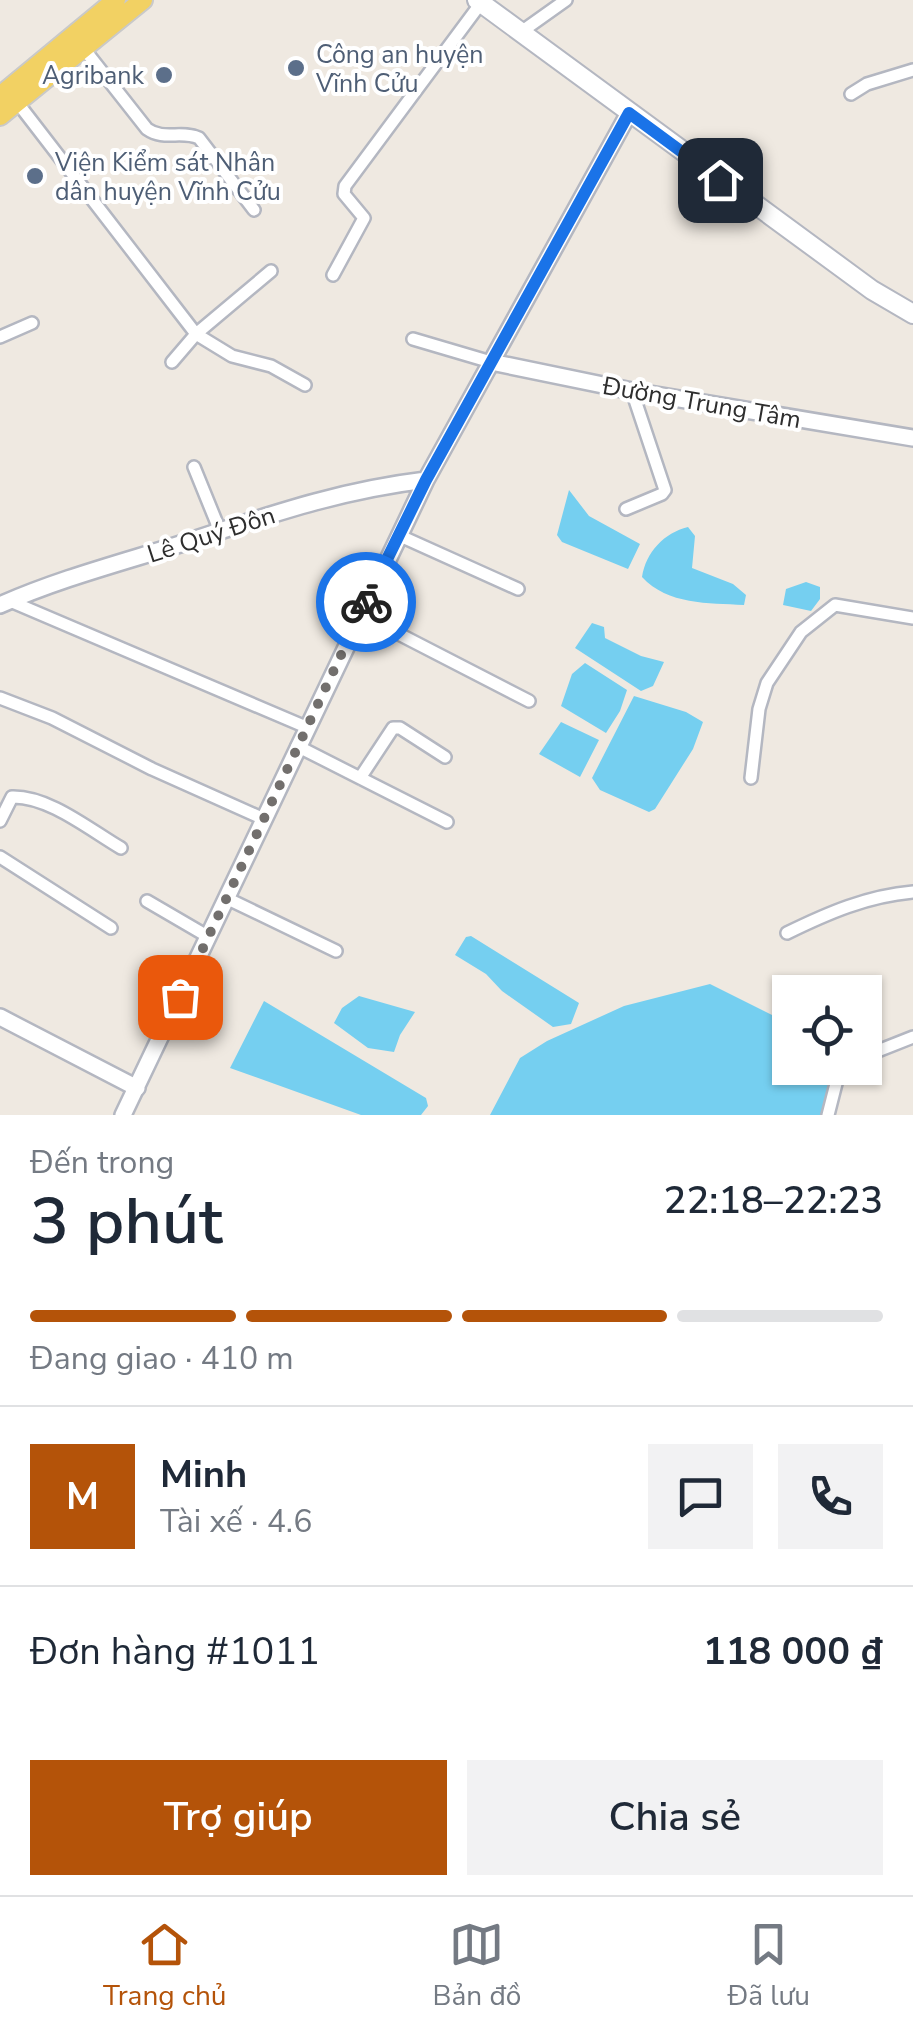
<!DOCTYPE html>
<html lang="vi">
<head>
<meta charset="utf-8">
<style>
	body { margin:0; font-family:"Nunito Sans",sans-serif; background:#f2f2f3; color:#1f2937; height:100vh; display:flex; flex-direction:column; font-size:38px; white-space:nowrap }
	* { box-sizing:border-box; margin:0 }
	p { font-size:32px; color:#747a83 }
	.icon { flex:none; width:55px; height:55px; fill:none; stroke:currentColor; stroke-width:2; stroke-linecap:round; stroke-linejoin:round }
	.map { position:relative; height:1115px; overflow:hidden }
	.details { display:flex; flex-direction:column; background:#fff; flex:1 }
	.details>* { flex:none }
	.controls { position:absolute; left:772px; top:975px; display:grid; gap:20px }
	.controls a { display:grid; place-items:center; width:110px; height:110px; border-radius:0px; background:#fff; box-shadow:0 2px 8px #0004; font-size:50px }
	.pin { position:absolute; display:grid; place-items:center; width:85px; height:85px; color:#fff; margin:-42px; border-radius:20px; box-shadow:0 5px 15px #0006 }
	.courier { position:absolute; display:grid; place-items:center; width:100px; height:100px; margin:-50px; border:8px solid #1a73e8; border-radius:50%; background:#fff; color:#222; box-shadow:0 2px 12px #0007 }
	.summary em { font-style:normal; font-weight:600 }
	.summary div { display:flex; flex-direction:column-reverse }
	.summary { display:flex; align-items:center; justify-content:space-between; height:170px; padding:0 30px }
	h1 { font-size:65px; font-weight:600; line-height:75px }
	.bar { display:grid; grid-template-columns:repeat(4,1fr); gap:15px 10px; align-content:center; height:120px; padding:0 30px }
	.bar i { height:12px; border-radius:8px; background:#e0e1e3 }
	.bar .selected { background:#b45309 }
	.bar p { grid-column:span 4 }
	.line { display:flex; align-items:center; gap:25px; padding:0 30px; border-top:2px solid #e0e1e3 }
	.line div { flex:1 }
	.round { display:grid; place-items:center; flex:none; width:105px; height:105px; border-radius:0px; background:#f2f2f3 }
	.primary-button { display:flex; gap:20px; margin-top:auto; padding:20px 30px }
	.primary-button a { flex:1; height:115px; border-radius:0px; background:#b45309; color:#fff; font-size:40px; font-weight:600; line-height:115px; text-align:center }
	.primary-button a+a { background:#f2f2f3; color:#1f2937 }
	.tabs { display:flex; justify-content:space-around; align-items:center; height:140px; border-top:2px solid #e0e1e3; background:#fff; font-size:28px; color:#747a83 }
	.tabs a { display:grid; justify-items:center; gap:5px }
	.tabs .selected { color:#b45309 }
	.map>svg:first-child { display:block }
	.water { fill:#75cff0 }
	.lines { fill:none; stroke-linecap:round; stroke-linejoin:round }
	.minor-casing { stroke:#b4b7c1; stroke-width:16 }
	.tertiary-casing { stroke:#b4b7c1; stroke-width:20 }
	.secondary-casing { stroke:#b4b7c1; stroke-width:22 }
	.primary-casing { stroke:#c9c9c9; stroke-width:22 }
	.minor { stroke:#fff; stroke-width:11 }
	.tertiary { stroke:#fff; stroke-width:15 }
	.secondary { stroke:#fff; stroke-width:18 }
	.primary { stroke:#f2d163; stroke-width:18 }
	.done { stroke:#726f6d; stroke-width:10; stroke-dasharray:0 18 }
	.route { stroke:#1a73e8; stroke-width:12 }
	.service-dot { fill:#5c6f8a; stroke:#fff; stroke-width:4 }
	.labels { text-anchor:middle; stroke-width:8; stroke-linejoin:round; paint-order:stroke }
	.service-label { font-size:25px; fill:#4e5e75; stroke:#fff; text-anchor:start }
	.street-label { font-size:25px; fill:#2e2e2e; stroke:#fff }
</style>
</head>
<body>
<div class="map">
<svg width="913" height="1115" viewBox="0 0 913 1115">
	<rect width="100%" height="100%" fill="#efe9e1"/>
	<!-- water -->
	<path class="water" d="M569,490L589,516L640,544L628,569L562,542L557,535Z
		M688,527L695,536L692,568L733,584L746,595L744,605C708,603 668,605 642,577C646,552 664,533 688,527Z
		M806,582L820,587V599L811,611L783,605L786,589Z
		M592,623L604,627L605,638L641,656L664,662L653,686L641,691L575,648Z
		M585,663L627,690L620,711L606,733L561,706L572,674Z
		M634,696L686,712L703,722L693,749L655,809L649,812L600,790L592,778Z
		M561,722L599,740L580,777L539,754Z
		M471,936L579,1003L571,1024L553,1027L502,991L486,974L455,955L466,937Z
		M710,984L790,1024V1068H833L824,1115H490L520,1058L547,1041L624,1006Z
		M359,996L415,1012L400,1035L394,1052L368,1048L334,1023L342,1008Z
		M264,1001L426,1098L428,1106L421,1115H361L230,1068Z"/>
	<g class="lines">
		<defs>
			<path id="minor" d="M521,32L566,0
				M84,49L147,129C164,141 181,130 199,138L254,210
				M851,94L867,84L913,70
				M17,102L196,334L232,356L271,366L305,385
				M333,275L364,218L344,194L345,186L481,3
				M0,337L32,323
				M413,339L491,362
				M172,362L196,334L271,271
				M194,467L220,531
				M626,509L662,494L665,490L632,391
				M398,535L518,589
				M10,601L306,727
				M360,614L529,701
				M0,698L52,718L152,769L264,819
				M297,746L447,822
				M360,778L393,728H400L445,757
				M751,778L759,709L767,683L801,632L835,605L913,618
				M0,821L12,797C49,796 90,830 121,848
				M0,857L111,928
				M226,898L336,951
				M147,901L207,936
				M787,933C828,913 867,896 913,892
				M865,1056L913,1037
				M828,1115L840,1068"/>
			<path id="tertiary" d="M491,362L632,391L913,438
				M0,605C56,580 116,564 174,546C261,518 334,491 426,480
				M0,1017L137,1088
				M123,1115L426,480L629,113"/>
			<path id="secondary" d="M477,0L872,290L913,314"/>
			<path id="primary" d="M0,96L116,0
				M0,116L143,0"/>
		</defs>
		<!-- minor casing -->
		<use href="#minor" class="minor-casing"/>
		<!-- tertiary casing -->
		<use href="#tertiary" class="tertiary-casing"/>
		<!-- secondary casing -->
		<use href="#secondary" class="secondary-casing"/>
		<!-- primary casing -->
		<use href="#primary" class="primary-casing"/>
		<!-- minor -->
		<use href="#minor" class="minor"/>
		<!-- tertiary -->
		<use href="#tertiary" class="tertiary"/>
		<!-- secondary -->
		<use href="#secondary" class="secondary"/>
		<!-- primary -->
		<use href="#primary" class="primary"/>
	</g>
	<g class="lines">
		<!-- done -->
		<path class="done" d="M180,997L366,602"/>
		<!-- route -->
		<path class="route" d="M366,602L426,480L629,113L720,180"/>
	</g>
	<!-- markers -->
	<g class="service-dot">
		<circle cx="296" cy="68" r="10"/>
		<circle cx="164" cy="75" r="10"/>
		<circle cx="35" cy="176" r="10"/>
	</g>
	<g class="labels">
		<!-- service labels -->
		<g class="service-label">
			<text x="316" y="63">Công an huyện<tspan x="316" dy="29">Vĩnh Cửu</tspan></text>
			<text x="144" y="84" text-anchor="end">Agribank</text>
			<text x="55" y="171">Viện Kiểm sát Nhân<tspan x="55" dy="29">dân huyện Vĩnh Cửu</tspan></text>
		</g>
		<!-- street labels -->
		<g class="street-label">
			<text transform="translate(702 402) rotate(10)" y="9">Đường Trung Tâm</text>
			<text transform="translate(211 534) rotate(-18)" y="9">Lê Quý Đôn</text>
		</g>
	</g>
</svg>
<div class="controls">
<a><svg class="icon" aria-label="locate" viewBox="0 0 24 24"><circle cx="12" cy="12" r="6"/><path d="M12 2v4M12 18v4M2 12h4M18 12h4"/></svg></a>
</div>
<div class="pin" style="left:180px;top:997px;background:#ea580c"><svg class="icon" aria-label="bag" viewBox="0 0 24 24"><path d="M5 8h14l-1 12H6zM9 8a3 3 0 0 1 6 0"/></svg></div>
<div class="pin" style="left:720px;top:180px;background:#1f2937"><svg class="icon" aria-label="home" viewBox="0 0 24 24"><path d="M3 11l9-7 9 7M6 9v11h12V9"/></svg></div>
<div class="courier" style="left:366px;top:602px"><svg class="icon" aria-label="bike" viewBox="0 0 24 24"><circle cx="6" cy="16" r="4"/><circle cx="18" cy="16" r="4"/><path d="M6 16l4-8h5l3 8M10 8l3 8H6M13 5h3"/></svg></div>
</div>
<section class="details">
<div class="summary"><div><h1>3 phút</h1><p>Đến trong</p></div><em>22:18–22:23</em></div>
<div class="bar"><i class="selected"></i><i class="selected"></i><i class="selected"></i><i></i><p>Đang giao · 410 m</p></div>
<div class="line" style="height:180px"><b class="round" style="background:#b45309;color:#fff">M</b><div><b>Minh</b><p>Tài xế · 4.6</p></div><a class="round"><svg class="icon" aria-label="chat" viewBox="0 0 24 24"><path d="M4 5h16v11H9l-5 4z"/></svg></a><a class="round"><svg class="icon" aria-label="phone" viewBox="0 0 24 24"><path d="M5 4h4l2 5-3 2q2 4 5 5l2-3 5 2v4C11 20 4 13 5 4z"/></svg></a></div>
<div class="line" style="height:130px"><div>Đơn hàng #1011</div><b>118 000 ₫</b></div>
<div class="primary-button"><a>Trợ giúp</a><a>Chia sẻ</a></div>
</section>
<nav class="tabs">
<a class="selected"><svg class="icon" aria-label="home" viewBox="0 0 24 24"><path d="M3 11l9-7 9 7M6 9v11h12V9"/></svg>Trang chủ</a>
<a><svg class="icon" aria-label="map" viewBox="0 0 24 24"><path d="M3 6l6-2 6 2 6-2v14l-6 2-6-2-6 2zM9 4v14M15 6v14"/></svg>Bản đồ</a>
<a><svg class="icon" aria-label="saved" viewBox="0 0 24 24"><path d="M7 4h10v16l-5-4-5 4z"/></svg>Đã lưu</a>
</nav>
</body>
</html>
